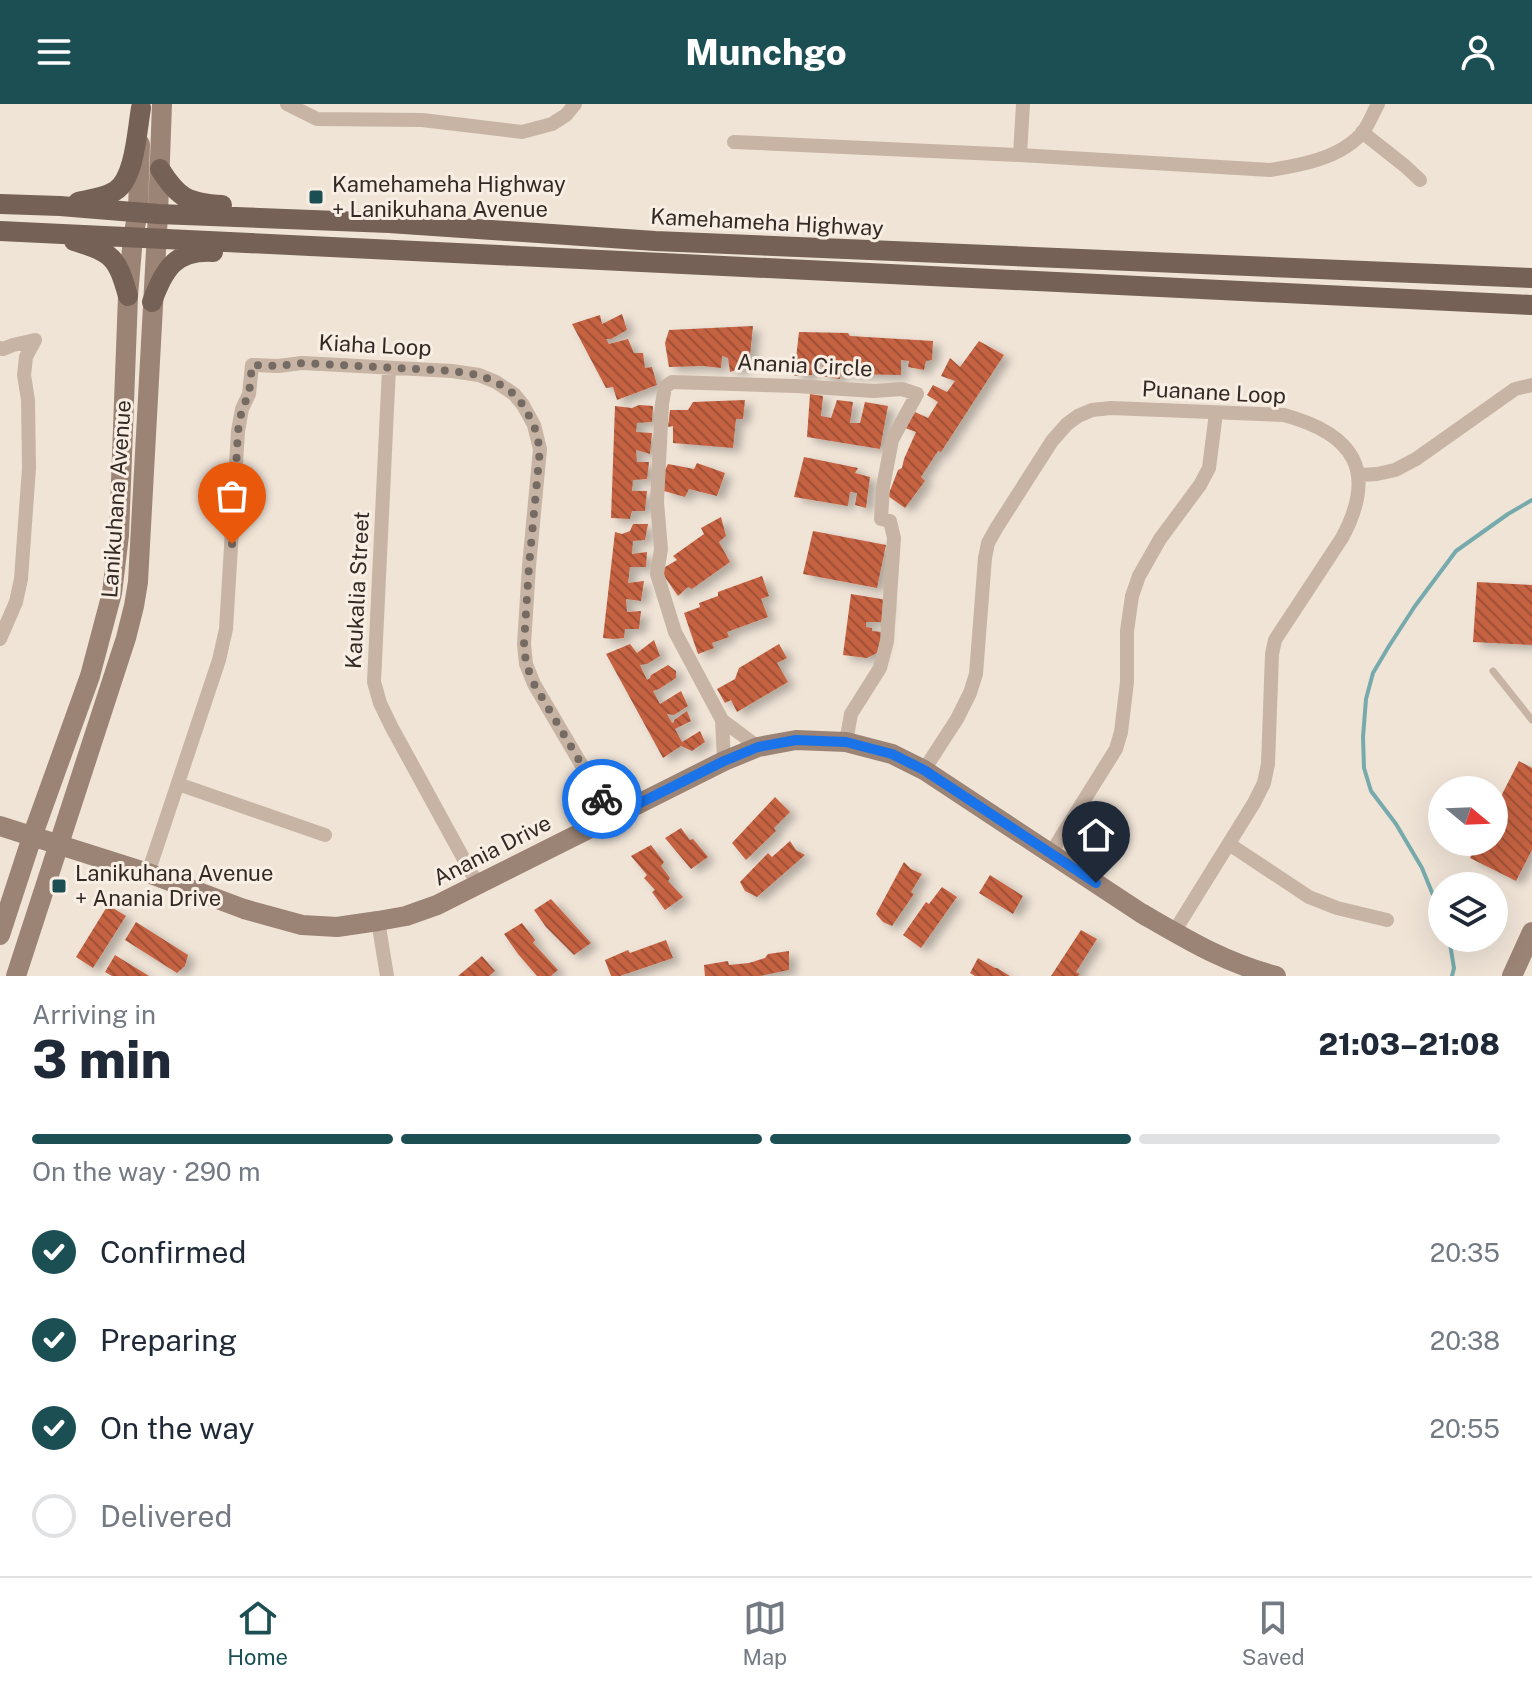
<!DOCTYPE html>
<html lang="en">
<head>
<meta charset="utf-8">
<style>
	body { margin:0; font-family:"Public Sans",sans-serif; background:#f6f6f7; color:#1f2937; height:100vh; display:flex; flex-direction:column; font-size:30px; white-space:nowrap }
	* { box-sizing:border-box; margin:0 }
	p { font-size:26px; color:#747a83 }
	.icon { flex:none; width:44px; height:44px; fill:none; stroke:currentColor; stroke-width:2; stroke-linecap:round; stroke-linejoin:round }
	.map { position:relative; height:872px; overflow:hidden }
	.panel { display:flex; flex-direction:column; background:#fff; flex:1 }
	.panel>* { flex:none }
	.needle { width:52px; rotate:109deg }
	.fabs { position:absolute; left:1428px; top:672px; display:grid; gap:16px }
	.fabs a { display:grid; place-items:center; width:80px; height:80px; border-radius:50%; background:#fff; box-shadow:0 8px 32px #0002; font-size:40px }
	.pin { position:absolute; display:grid; place-items:center; width:68px; height:68px; color:#fff; margin:-82px -34px; border-radius:50% 50% 50% 0; rotate:-45deg; box-shadow:0 0 8px #0007 }
	.pin .icon { rotate:45deg }
	.courier { position:absolute; display:grid; place-items:center; width:80px; height:80px; margin:-40px; border:6px solid #1a73e8; border-radius:50%; background:#fff; color:#222; box-shadow:0 2px 10px #0007 }
	.overview em { font-style:normal; font-weight:800 }
	.overview div { display:flex; flex-direction:column-reverse }
	.overview { display:flex; align-items:center; justify-content:space-between; height:136px; padding:0 32px }
	h1 { font-size:52px; font-weight:800; line-height:60px }
	.bar { display:grid; grid-template-columns:repeat(4,1fr); gap:12px 8px; align-content:center; height:96px; padding:0 32px }
	.bar i { height:10px; border-radius:6px; background:#e0e1e3 }
	.bar .on { background:#1c4f53 }
	.bar p { grid-column:span 4 }
	ol { padding:0 32px; list-style:none }
	li { display:flex; align-items:center; gap:24px; height:88px }
	li p { margin-inline-start:auto }
	li .icon { padding:8px; border-radius:50%; background:#1c4f53; color:#fff; stroke-width:4 }
	li:last-child { color:#747a83 }
	li i { width:44px; height:44px; border:4px solid #e0e1e3; border-radius:50% }
	header { display:flex; justify-content:space-between; align-items:center; height:104px; padding:0 32px; background:#1c4f53; color:#fff; font-size:36px; font-weight:800 }
	.tab-bar { display:flex; justify-content:space-around; align-items:center; height:112px; border-top:2px solid #e0e1e3; background:#fff; font-size:22px; color:#747a83 }
	.tab-bar a { display:grid; justify-items:center; gap:4px }
	.tab-bar .on { color:#1c4f53 }
	.map>svg:first-child { display:block }
	.lines { fill:none; stroke-linecap:round; stroke-linejoin:round }
	.stream { stroke:#77aaac; stroke-width:4 }
	.building { fill:url(#building-back-hatch); filter:url(#shadow) }
	.lane { stroke:#c7b4a4; stroke-width:7 }
	.street { stroke:#c7b4a4; stroke-width:14 }
	.secondary { stroke:#9b8375; stroke-width:20 }
	.primary { stroke:#756156; stroke-width:20 }
	.done { stroke:#756b63; stroke-width:8; stroke-dasharray:0 14.4 }
	.route { stroke:#1a73e8; stroke-width:10 }
	.poi-dot { fill:#1c4f53; stroke:#f8eee3; stroke-width:3 }
	.labels { text-anchor:middle; stroke-width:6; stroke-linejoin:round; paint-order:stroke }
	.poi-label { font-size:22px; fill:#332a25; stroke:#f8eee3; text-anchor:start }
	.street-label { font-size:22px; fill:#332a25; stroke:#f8eee3 }
</style>
</head>
<body>
<header><svg class="icon" aria-label="menu" viewBox="0 0 24 24"><path d="M4 6h16M4 12h16M4 18h16"/></svg>Munchgo<svg class="icon" aria-label="person" viewBox="0 0 24 24"><circle cx="12" cy="8" r="4"/><path d="M4 21q1-7 8-7t8 7"/></svg></header>
<div class="map">
<svg width="1532" height="872" viewBox="0 0 1532 872">
	<defs>
		<pattern id="building-back-hatch" width="6" height="6" patternUnits="userSpaceOnUse" patternTransform="scale(2)"><rect width="6" height="6" fill="#c46242"/><path d="M-1 5l2 2M0 0l6 6M5-1l2 2" fill="none" stroke="#a05137"/></pattern>
		<filter id="shadow"><feDropShadow dx="7" dy="4.5" stdDeviation="4" flood-color="#0004"/></filter>
	</defs>
	<rect width="100%" height="100%" fill="#f0e4d7"/>
	<g class="lines">
		<!-- stream -->
		<path class="stream" d="M1442,813L1422,764L1396,720L1371,687L1364,664L1363,633L1366,595L1373,569L1389,542L1415,502L1456,447L1508,410L1532,396
			M1449,834L1454,864L1452,872"/>
	</g>
	<!-- building -->
	<path class="building" d="M622,210L627,226L611,235H606L609,240L628,235L634,249H643L645,264L652,263L657,281L617,296L613,283L606,284L572,220L600,211L602,220Z
		M753,222L750,252L746,254L745,263L730,268L728,254L722,252L721,264L703,262L669,263L665,239L669,226Z
		M799,228L848,229L850,232L933,237L932,256L926,257L924,266L908,263L909,257L901,256V271L846,270L845,260L842,259L840,275L821,272L823,258H813L812,271L794,272Z
		M979,237L1004,251L941,348L938,347L921,373L925,377L905,404L888,392L898,366L902,364L904,355L916,328L905,324L915,308L928,314L938,298L927,291L933,281L947,288L955,277L941,272L950,254L960,263Z
		M810,290L823,292L821,312L831,314L837,296L853,298L850,319H860L865,298L888,302L880,345L807,333Z
		M745,296L743,315H736L733,344L673,339V322L668,323L670,306H688L693,298Z
		M639,301L653,302L652,318L637,319L636,328L652,329L650,350L636,346L637,358H649L647,375L633,376L632,387H647L645,407H632L630,415L611,414L615,302L632,304Z
		M804,353L858,364L855,369L870,373L866,404L855,401L857,389L850,388L848,402L794,393Z
		M697,359L725,369L717,392L689,385L685,393L664,387L663,370L668,360L694,365Z
		M721,413L726,432L719,438L730,458L692,485L688,483L678,492L660,466L677,456L673,452L704,430L701,424Z
		M633,420H648L645,436L633,437L632,450L647,448L646,463H630L628,479L644,477L641,497L626,495L627,508L641,507L639,525H625L624,534L613,535L603,534L615,428L622,430L630,427Z
		M813,427L886,441L877,484L803,470Z
		M762,472L769,492L761,495L768,513L727,528L729,533L712,539L714,544L698,550L684,509L700,503L699,499L718,492V488Z
		M1477,478L1532,481V541L1473,538Z
		M851,490L887,496L881,518H866V523L872,524V527L882,528L879,548L867,554L843,551Z
		M654,536L660,552L647,560L640,561L647,576L650,574L651,571L668,561L676,567V574L659,585L653,587L660,600L681,587L688,602L674,611L667,610L672,619L674,618V616L687,607L691,617L675,625L682,638L700,627L705,638L692,647L681,642L663,654L606,550L630,540L637,549Z
		M779,540L787,554L777,559L788,578L737,608L731,596L725,599L717,585L735,575L739,564Z
		M1519,657L1532,664V746L1516,777L1470,754L1478,738H1494V706Z
		M775,693L790,708L774,724L776,727L746,756L732,739Z
		M681,724L690,736L693,735L708,753L691,765L665,734Z
		M790,737L796,746L805,751L757,793L745,787L740,778L768,749L772,753Z
		M651,741L664,758L661,762L670,774L668,777L683,793L665,806L652,788L655,786L644,774L647,771L631,752Z
		M904,758L911,765L922,770L911,788L914,790L892,822L883,818L876,810Z
		M990,771L1023,792L1013,810L979,789Z
		M942,783L957,793L921,844L903,831L926,798L929,800Z
		M551,795L591,839L574,851L546,823L534,806Z
		M108,801L126,812L93,864L76,853Z
		M136,818L188,851L185,862L177,869L125,836Z
		M522,819L535,836L533,839L558,866L551,872H537L518,850L504,830Z
		M1081,826L1097,835L1076,868L1080,870L1078,872H1051Z
		M666,836L673,854L620,872H611L605,856L628,846L630,849Z
		M789,847V866L760,872H705L704,861L728,857L729,861L749,859L765,854L768,850Z
		M115,851L149,872H112L105,868Z
		M482,852L495,867L489,872H458Z
		M978,854L995,864H997L1010,872H975L970,869Z"/>
	<g class="lines">
		<!-- lane -->
		<path class="lane" d="M1493,567L1532,616"/>
		<!-- street -->
		<path class="street" d="M287,0L317,15L422,16L522,28L552,20L566,11L575,0
			M1362,28L1405,62L1420,76
			M734,38L1020,51L1270,66C1302,61 1341,54 1363,28C1369,20 1373,9 1378,0
			M1020,51L1023,0
			M0,244L3,245L13,241L35,236L26,253L24,271L28,296L29,364L21,475L16,498L0,535
			M389,264L374,578L380,599L391,622L478,781
			M1360,371L1377,370L1395,366L1416,355L1515,285L1532,281
			M722,616L758,643
			M724,657L722,616L675,528L657,470L661,445L657,398L662,300L665,283L672,278L796,282L874,287L902,285L917,290L892,336L883,383L881,415L890,417L894,434L887,537L880,564L851,610L846,638
			M924,666L957,615L970,589L976,570L985,454L988,439L997,423L1052,337L1067,320L1078,312L1092,306L1111,304L1284,311C1354,330 1378,367 1342,434L1275,536L1272,550L1268,660L1264,679L1254,699L1174,828
			M178,680L325,731
			M1229,740L1309,793L1337,804L1387,816
			M1051,749L1116,645L1121,628L1127,578V527L1132,492L1139,472L1160,435L1200,381L1209,364L1216,309
			M148,769L219,556L226,525L238,327L242,305L249,290L252,261L278,262L302,259L452,267L479,271L496,278L514,290L523,301L534,321L540,345L529,462L524,540L526,560L534,580L612,713
			M378,817L387,872"/>
		<!-- secondary -->
		<path class="secondary" d="M0,722L148,769L244,805L302,821L337,823L378,817L406,812L437,801L724,657L758,643L796,636L846,638L892,650L924,666L1141,809C1186,835 1225,859 1276,872
			M0,831L32,733L90,572L112,489L119,431L128,192L133,133L138,108L140,40
			M16,872L126,534L134,502L138,478L158,110L162,0
			M1512,872L1532,828"/>
		<!-- primary -->
		<path class="primary" d="M160,65C178,94 188,99 222,101
			M78,98C90,95 104,94 115,87C135,75 137,26 141,4
			M0,100L60,102L158,110L389,119L655,137L1532,174
			M0,127L1532,201
			M74,137C113,149 117,153 128,192
			M152,198C164,165 175,146 213,148"/>
	</g>
	<g class="lines">
		<!-- done -->
		<path class="done" d="M232,440L238,327L242,305L249,290L252,261L278,262L302,259L452,267L479,271L496,278L514,290L523,301L534,321L540,345L529,462L524,540L526,560L534,580L602,695"/>
		<!-- route -->
		<path class="route" d="M602,695L612,713L724,657L758,643L796,636L846,638L892,650L924,666L1096,779"/>
	</g>
	<!-- markers -->
	<g class="poi-dot">
		<rect x="308" y="85" width="16" height="16" rx="4"/>
		<rect x="51" y="774" width="16" height="16" rx="4"/>
	</g>
	<g class="labels">
		<!-- poi labels -->
		<g class="poi-label">
			<text x="332" y="88">Kamehameha Highway<tspan x="332" dy="25">+ Lanikuhana Avenue</tspan></text>
			<text x="75" y="777">Lanikuhana Avenue<tspan x="75" dy="25">+ Anania Drive</tspan></text>
		</g>
		<!-- street labels -->
		<g class="street-label">
			<text transform="translate(767 118) rotate(3)" y="8">Kamehameha Highway</text>
			<text transform="translate(375 241) rotate(3)" y="8">Kiaha Loop</text>
			<text transform="translate(805 261) rotate(3)" y="8">Anania Circle</text>
			<text transform="translate(1214 288) rotate(3)" y="8">Puanane Loop</text>
			<text transform="translate(116 395) rotate(-86)" y="8">Lanikuhana Avenue</text>
			<text transform="translate(357 486) rotate(-87)" y="8">Kaukalia Street</text>
			<text transform="translate(492 746) rotate(-27)" y="8">Anania Drive</text>
		</g>
	</g>
</svg>
<div class="fabs">
<a><svg class="needle" viewBox="-14 -14 28 28"><path d="M0-13l5 13h-10z" fill="#e53935"/><path d="M0 13l5-13h-10z" fill="#747a83"/></svg></a>
<a><svg class="icon" aria-label="layers" viewBox="0 0 24 24"><path d="M12 4l9 5-9 5-9-5zM3 14l9 5 9-5"/></svg></a>
</div>
<div class="pin" style="left:232px;top:440px;background:#ea580c"><svg class="icon" aria-label="bag" viewBox="0 0 24 24"><path d="M5 8h14l-1 12H6zM9 8a3 3 0 0 1 6 0"/></svg></div>
<div class="pin" style="left:1096px;top:779px;background:#1f2937"><svg class="icon" aria-label="home" viewBox="0 0 24 24"><path d="M3 11l9-7 9 7M6 9v11h12V9"/></svg></div>
<div class="courier" style="left:602px;top:695px"><svg class="icon" aria-label="bike" viewBox="0 0 24 24"><circle cx="6" cy="16" r="4"/><circle cx="18" cy="16" r="4"/><path d="M6 16l4-8h5l3 8M10 8l3 8H6M13 5h3"/></svg></div>
</div>
<section class="panel">
<div class="overview"><div><h1>3 min</h1><p>Arriving in</p></div><em>21:03–21:08</em></div>
<div class="bar"><i class="on"></i><i class="on"></i><i class="on"></i><i></i><p>On the way · 290 m</p></div>
<ol>
<li><svg class="icon" aria-label="check" viewBox="0 0 24 24"><path d="M5 12l5 5 9-10"/></svg>Confirmed<p>20:35</p></li>
<li><svg class="icon" aria-label="check" viewBox="0 0 24 24"><path d="M5 12l5 5 9-10"/></svg>Preparing<p>20:38</p></li>
<li><svg class="icon" aria-label="check" viewBox="0 0 24 24"><path d="M5 12l5 5 9-10"/></svg>On the way<p>20:55</p></li>
<li><i></i>Delivered</li>
</ol>
</section>
<nav class="tab-bar">
<a class="on"><svg class="icon" aria-label="home" viewBox="0 0 24 24"><path d="M3 11l9-7 9 7M6 9v11h12V9"/></svg>Home</a>
<a><svg class="icon" aria-label="map" viewBox="0 0 24 24"><path d="M3 6l6-2 6 2 6-2v14l-6 2-6-2-6 2zM9 4v14M15 6v14"/></svg>Map</a>
<a><svg class="icon" aria-label="saved" viewBox="0 0 24 24"><path d="M7 4h10v16l-5-4-5 4z"/></svg>Saved</a>
</nav>
</body>
</html>
